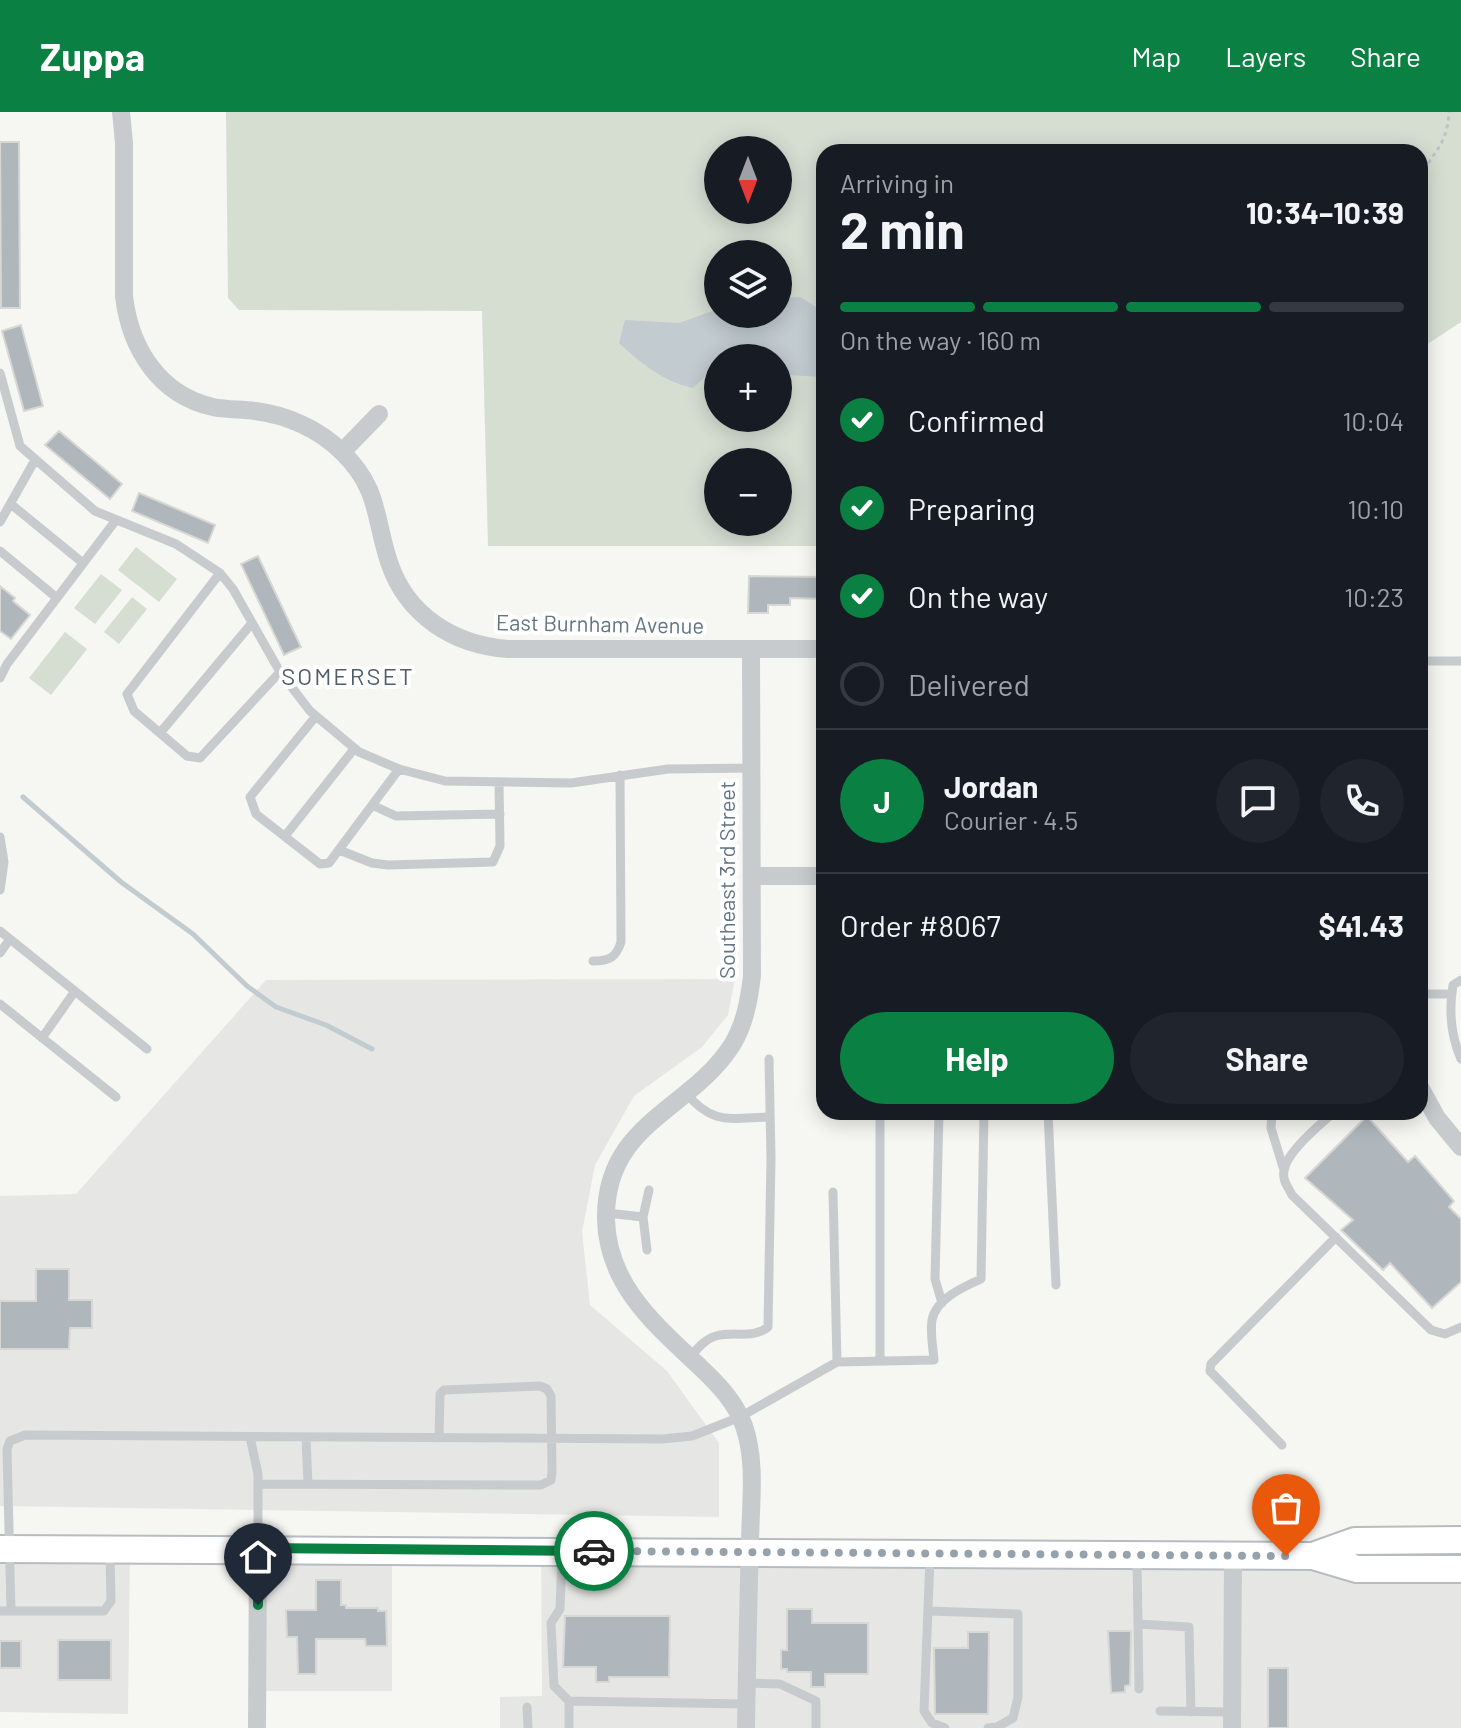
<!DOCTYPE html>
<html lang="en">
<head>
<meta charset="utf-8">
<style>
	body { margin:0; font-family:Barlow,sans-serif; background:#20242c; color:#f1f3f6; height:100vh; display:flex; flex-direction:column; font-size:30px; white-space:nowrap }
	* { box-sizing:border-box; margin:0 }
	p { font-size:26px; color:#9ea1a6 }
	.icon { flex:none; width:44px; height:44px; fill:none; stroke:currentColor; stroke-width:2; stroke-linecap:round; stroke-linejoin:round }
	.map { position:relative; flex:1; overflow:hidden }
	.details { position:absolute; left:816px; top:32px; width:612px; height:976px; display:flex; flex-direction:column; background:#171b24; border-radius:24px; box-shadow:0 4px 20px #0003 }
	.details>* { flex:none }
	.needle { width:52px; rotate:180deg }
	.controls { position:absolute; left:704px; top:24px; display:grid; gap:16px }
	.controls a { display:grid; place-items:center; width:88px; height:88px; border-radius:50%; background:#171b24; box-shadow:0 4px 20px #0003; font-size:40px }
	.pin { position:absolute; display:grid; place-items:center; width:68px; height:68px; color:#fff; margin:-82px -34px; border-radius:50% 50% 50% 0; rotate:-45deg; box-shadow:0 0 8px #0007 }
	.pin .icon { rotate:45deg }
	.courier { position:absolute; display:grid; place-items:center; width:80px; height:80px; margin:-40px; border:6px solid #0b8043; border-radius:50%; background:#fff; color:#222; box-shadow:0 2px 10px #0007 }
	.head em { font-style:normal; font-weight:700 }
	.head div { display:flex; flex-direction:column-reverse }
	.head { display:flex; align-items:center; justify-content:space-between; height:136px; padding:0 24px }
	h1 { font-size:52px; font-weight:700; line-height:60px }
	.bar { display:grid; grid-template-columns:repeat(4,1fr); gap:12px 8px; align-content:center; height:96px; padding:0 24px }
	.bar i { height:10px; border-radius:6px; background:#363941 }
	.bar .on { background:#0b8043 }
	.bar p { grid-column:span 4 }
	.line { display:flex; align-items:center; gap:20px; padding:0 24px; border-top:2px solid #363941 }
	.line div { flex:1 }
	.round { display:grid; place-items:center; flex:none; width:84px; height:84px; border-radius:42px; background:#20242c }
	ol { padding:0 24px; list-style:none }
	li { display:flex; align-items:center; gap:24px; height:88px }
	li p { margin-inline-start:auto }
	li .icon { padding:8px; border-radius:50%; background:#0b8043; color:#fff; stroke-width:4 }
	li:last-child { color:#9ea1a6 }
	li i { width:44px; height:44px; border:4px solid #363941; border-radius:50% }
	.button { display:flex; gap:16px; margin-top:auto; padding:16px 24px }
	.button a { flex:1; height:92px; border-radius:48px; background:#0b8043; color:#fff; font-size:32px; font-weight:700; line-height:92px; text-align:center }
	.button a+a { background:#20242c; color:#f1f3f6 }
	header { display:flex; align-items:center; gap:48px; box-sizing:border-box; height:112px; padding:0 40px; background:#0b8043; color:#fff }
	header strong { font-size:38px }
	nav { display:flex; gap:44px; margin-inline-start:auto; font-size:28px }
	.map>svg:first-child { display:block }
	.built { fill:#e6e7e5 }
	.green { fill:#d6ded2; fill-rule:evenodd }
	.water { fill:#c1cbd0 }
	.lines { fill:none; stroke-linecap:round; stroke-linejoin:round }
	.stream { stroke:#c1cbd0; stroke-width:5 }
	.building { fill:#b0b7bc; stroke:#d7d7d4; stroke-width:2 }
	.secondary-casing { stroke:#b7bcc1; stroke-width:30 }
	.path { stroke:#c1c2c4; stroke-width:3; stroke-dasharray:4 4; stroke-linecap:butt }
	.lane { stroke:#c8cbce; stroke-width:9 }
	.street { stroke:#c8cbce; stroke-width:18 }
	.secondary { stroke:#fff; stroke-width:26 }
	.done { stroke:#96a2ab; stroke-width:8; stroke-dasharray:0 14.4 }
	.route { stroke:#0b8043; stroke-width:10 }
	.labels { text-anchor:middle; stroke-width:8; stroke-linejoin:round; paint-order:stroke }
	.street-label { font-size:22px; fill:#637485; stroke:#fff }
	.neighbourhood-label { font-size:24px; letter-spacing:2px; fill:#515d69; stroke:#fff }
</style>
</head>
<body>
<header>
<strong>Zuppa</strong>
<nav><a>Map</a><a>Layers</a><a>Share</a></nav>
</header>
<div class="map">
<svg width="1461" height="1616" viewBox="0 0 1461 1616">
	<rect width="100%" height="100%" fill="#f6f6f2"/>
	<!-- built -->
	<path class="built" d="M735,867L728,903L702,935L634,984L595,1053L582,1120L590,1193L667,1259L719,1331V1405L0,1394V1084L76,1082L266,868Z
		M258,1436L392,1438V1579H257Z
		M130,1437L128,1602L0,1600V1441Z
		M541,1437L1461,1450V1616H500V1585L542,1584Z"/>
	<!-- green -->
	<path class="green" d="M226,0H1461V210L1420,237V40H824V434H488L482,199L239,198L228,186ZM718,38H778V98H718ZM718,142H778V202H718ZM718,246H778V306H718ZM718,350H778V410H718Z
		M136,435L177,467L159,490L118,458Z
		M101,462L122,478L95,512L74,496Z
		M132,485L147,497L119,532L104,520Z
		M65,520L87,537L51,583L29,566Z"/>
	<!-- water -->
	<path class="water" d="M800,185L824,200V265L788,263L778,254V246H768L764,243H728L725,246H718V253L693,276C662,269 642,252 619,231L625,208L679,211L718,197V202H778V186Z"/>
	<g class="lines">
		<!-- stream -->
		<path class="stream" d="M23,685L121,770L193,822L247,874L276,895L326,913L372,937"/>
	</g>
	<!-- building -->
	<path class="building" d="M0,30H19L20,196H1Z
		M21,213L43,294L24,299L2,219Z
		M59,319L122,372L110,387L45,333Z
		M139,381L215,413L208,431L132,399Z
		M258,444L301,535L284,543L241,452Z
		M749,464L824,465V487L790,486V493H768V501H748Z
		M0,474L15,486L13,489L30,503L11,527L0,519Z
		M1367,1004L1408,1050L1415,1044L1454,1089L1449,1095L1461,1107V1170L1432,1196L1390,1151L1383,1158L1341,1118L1353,1108L1305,1066Z
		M36,1157H69V1188H92V1216H70L69,1237H0V1189H36Z
		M316,1468H341V1493H346V1496H378V1499H386L387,1534H366L365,1527H316V1562H298L297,1525H287L286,1498H316Z
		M787,1497H812V1511H868V1562H825V1575H811V1560H787V1557H781V1538H787Z
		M565,1504H670L669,1565H609V1570H596V1555H563Z
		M1108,1519H1131L1130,1573L1125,1574V1580L1111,1581Z
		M968,1520H989L988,1602H935L934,1536H968Z
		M58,1528H111V1568H58Z
		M0,1529H21V1556H0Z
		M1268,1556H1288V1616H1268Z"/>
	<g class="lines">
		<defs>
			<path id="secondary" d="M0,1437L1313,1444L1357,1457H1461
				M1313,1444L1355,1429L1461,1428"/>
		</defs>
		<!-- secondary casing -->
		<use href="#secondary" class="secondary-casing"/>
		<!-- path -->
		<path class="path" d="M1420,65C1434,38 1447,34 1449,0"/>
		<!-- lane -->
		<path class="lane" d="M0,261L20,334L95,399L176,432L220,461L233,477L280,560L310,599L359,640L399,657L445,669L571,671L668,657L752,656
			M12,393L83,451
			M0,410L35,348
			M0,439L57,486
			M220,461L127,582L134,599L187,644L200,646L280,560
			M1420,549H1461
			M0,566L7,552L116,408
			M316,604L250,685L256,702L320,752L329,751L399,657
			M160,621L252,511
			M372,693L396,704L500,702
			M285,724L354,637
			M0,725L4,750L0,778
			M339,738L372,751L388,753L493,750L500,734L499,670
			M0,819L147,937
			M0,841L10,827
			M593,849C609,849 616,846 621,830L620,663
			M1461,868L1453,873C1449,897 1451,924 1461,947
			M1420,882H1451
			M0,892L116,985
			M42,926L75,879
			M685,980C713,1014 730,1006 770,1005
			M939,1000L935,1167L942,1191
			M1048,1000L1056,1173
			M1272,1000L1271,1016L1283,1055
			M1334,1000C1320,1013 1286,1040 1284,1059C1282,1068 1288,1075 1292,1083L1431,1218L1445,1222L1461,1215
			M833,1080L837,1250
			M607,1101L643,1105L647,1138
			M643,1105L649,1078
			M690,1245C697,1237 705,1227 716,1224C733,1219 754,1227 768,1215L771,1046L769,947
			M880,1249V1000
			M250,1325L258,1362V1436
			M306,1325L308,1372
			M1282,1333L1210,1259L1211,1252L1336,1125
			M258,1372L541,1373L551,1368L552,1360L551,1284L547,1277L540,1274L444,1278L440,1282L439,1326
			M562,1442L560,1497L551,1511L554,1574L569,1589L746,1592
			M930,1445L924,1599L932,1611L945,1616
			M1137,1447L1139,1577
			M0,1499H104L111,1489L110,1440
			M11,1499L7,1337L10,1329L25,1323L662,1327L692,1324L740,1305L837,1250L934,1248C933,1236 930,1220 932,1208C936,1187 963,1175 981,1167L984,1000
			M929,1499L1018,1502V1585L1013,1606L997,1615L988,1616
			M1138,1512L1189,1515L1191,1600
			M747,1571L780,1572L816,1589V1616
			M569,1589V1616
			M527,1595L528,1616
			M1160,1599L1232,1600"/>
		<!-- street -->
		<path class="street" d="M121,0L124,31V184C130,236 159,283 213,295C227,298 241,297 255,299C287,303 319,317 342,340C380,377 374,405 389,450C407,504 454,533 508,537H824
			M342,340L379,302
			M752,764H824
			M1420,975L1437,1006L1461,1035
			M257,1616L258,1436
			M746,1616C747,1555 748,1495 750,1434C750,1395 757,1351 744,1314C736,1291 719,1273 701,1256C657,1214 608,1175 606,1108C604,1011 690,999 732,933C745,912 749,888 752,864L751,537
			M1232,1616L1233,1444"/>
		<!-- secondary -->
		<use href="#secondary" class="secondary"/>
	</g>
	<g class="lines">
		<!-- done -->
		<path class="done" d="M594,1439L1286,1444"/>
		<!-- route -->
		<path class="route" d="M258,1493V1436L594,1439"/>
	</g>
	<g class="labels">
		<!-- street labels -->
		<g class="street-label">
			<text transform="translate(600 512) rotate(1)" y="8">East Burnham Avenue</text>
			<text transform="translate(727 768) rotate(-90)" y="8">Southeast 3rd Street</text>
		</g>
		<!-- neighbourhood labels -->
		<g class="neighbourhood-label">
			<text x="348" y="573">SOMERSET</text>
		</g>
	</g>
</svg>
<div class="controls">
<a><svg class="needle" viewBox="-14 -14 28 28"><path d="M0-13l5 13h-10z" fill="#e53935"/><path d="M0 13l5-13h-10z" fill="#9ea1a6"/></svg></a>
<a><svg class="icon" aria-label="layers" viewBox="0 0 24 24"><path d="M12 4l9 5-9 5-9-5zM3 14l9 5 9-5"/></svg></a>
<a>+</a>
<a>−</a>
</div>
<div class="pin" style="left:1286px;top:1444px;background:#ea580c"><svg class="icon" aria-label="bag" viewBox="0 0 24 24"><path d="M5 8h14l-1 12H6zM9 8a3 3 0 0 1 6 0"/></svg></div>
<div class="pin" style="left:258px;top:1493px;background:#1f2937"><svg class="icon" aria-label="home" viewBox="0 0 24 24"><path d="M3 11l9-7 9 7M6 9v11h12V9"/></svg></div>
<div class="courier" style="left:594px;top:1439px"><svg class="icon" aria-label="car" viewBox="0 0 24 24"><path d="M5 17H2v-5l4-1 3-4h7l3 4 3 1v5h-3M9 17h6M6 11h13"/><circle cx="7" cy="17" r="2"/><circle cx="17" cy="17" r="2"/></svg></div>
<section class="details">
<div class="head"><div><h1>2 min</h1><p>Arriving in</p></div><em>10:34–10:39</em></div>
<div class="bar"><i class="on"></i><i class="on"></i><i class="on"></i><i></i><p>On the way · 160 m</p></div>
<ol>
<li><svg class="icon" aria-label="check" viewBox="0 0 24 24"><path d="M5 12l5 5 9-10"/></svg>Confirmed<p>10:04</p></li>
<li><svg class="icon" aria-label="check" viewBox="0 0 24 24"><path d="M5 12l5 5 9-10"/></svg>Preparing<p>10:10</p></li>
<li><svg class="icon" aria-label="check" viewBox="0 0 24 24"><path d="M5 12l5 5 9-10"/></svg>On the way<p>10:23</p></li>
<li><i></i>Delivered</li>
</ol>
<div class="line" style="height:144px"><b class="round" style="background:#0b8043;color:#fff">J</b><div><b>Jordan</b><p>Courier · 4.5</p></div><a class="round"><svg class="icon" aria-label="chat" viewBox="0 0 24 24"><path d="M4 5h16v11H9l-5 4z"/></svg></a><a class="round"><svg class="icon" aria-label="phone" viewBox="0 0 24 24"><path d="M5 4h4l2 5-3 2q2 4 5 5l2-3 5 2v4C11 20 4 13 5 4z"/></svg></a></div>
<div class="line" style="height:104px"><div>Order #8067</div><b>$41.43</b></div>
<div class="button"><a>Help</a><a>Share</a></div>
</section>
</div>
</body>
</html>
